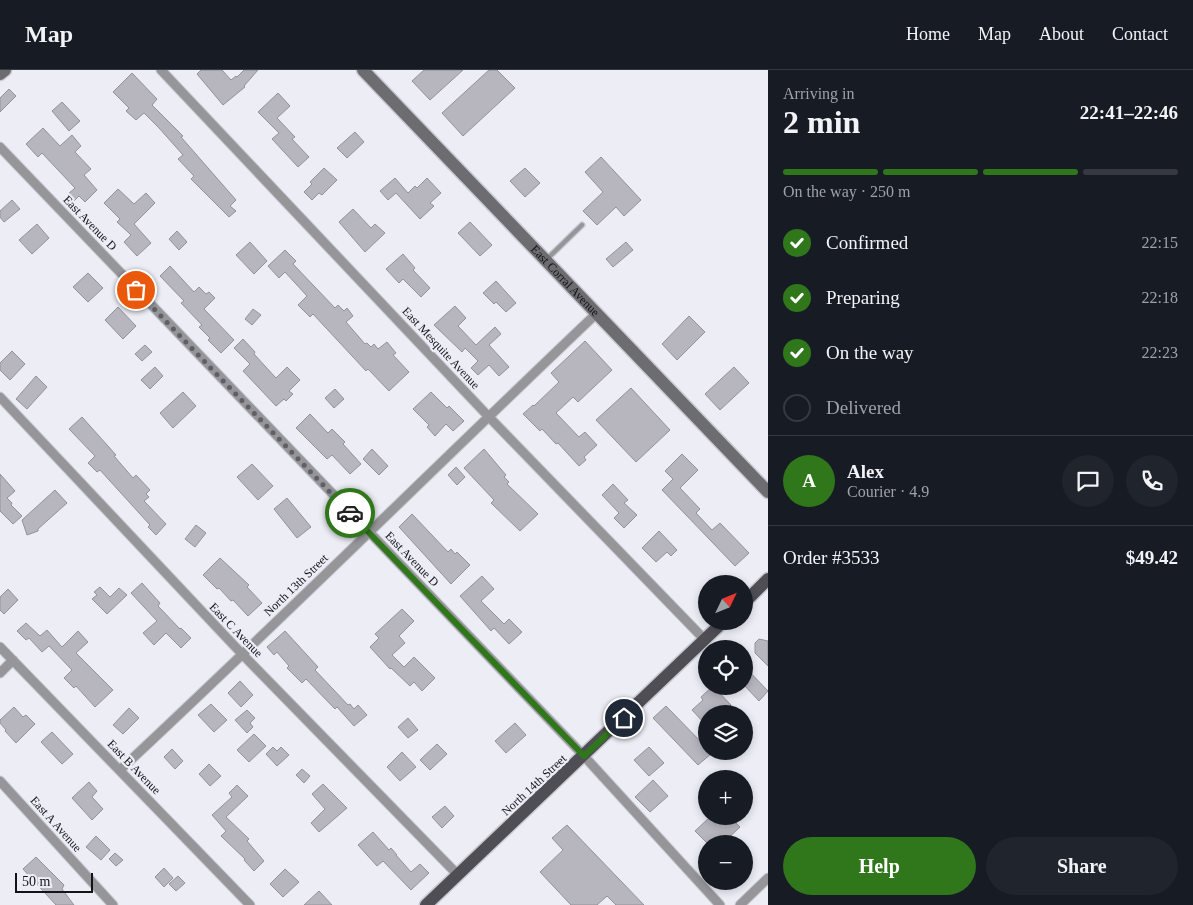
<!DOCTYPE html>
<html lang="en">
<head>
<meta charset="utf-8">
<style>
	body { margin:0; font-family:Georgia,serif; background:#20242c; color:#f1f3f6; height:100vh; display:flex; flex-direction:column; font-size:19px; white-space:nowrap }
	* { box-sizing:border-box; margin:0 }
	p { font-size:16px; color:#9ea1a6 }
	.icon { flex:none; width:28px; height:28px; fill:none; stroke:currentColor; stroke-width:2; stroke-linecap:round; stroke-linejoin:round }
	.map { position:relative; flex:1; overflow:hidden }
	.details { display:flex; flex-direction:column; background:#171b24; width:425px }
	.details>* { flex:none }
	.needle { width:32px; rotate:47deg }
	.controls { position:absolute; left:698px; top:505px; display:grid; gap:10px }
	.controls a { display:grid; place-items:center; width:55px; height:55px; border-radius:50%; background:#171b24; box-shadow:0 2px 8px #0003; font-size:25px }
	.scale { position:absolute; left:15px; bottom:12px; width:78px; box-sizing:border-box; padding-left:5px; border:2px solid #141317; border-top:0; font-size:14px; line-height:18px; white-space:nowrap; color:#141317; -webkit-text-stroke:4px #ededf6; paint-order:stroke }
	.pin { position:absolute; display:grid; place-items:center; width:42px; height:42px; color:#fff; margin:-21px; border:2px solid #fff; border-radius:50%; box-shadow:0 1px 5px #0007 }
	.courier { position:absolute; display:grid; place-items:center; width:50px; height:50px; margin:-25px; border:4px solid #30771b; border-radius:50%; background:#fff; color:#222; box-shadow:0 1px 6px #0007 }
	.headline em { font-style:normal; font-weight:700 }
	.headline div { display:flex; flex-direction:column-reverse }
	.headline { display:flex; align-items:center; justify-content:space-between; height:85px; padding:0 15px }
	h1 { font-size:32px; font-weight:700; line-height:38px }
	.bar { display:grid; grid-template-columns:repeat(4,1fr); gap:8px 5px; align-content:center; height:60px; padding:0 15px }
	.bar i { height:6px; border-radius:4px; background:#363941 }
	.bar .selected { background:#30771b }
	.bar p { grid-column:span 4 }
	.line { display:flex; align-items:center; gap:12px; padding:0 15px; border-top:1px solid #363941 }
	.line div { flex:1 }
	.round { display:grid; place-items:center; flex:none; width:52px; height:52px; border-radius:26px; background:#20242c }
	ol { padding:0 15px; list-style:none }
	li { display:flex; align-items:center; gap:15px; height:55px }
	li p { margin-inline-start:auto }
	li .icon { padding:5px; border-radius:50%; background:#30771b; color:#fff; stroke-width:4 }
	li:last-child { color:#9ea1a6 }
	li i { width:28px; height:28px; border:2px solid #363941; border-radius:50% }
	.button { display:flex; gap:10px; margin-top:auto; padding:10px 15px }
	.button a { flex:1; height:58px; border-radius:30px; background:#30771b; color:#fff; font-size:20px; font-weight:700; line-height:58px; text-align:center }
	.button a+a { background:#20242c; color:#f1f3f6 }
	header { display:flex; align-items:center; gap:30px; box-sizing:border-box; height:70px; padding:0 25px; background:#171b24; border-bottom:1px solid #363941 }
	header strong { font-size:24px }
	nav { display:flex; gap:28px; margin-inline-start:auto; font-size:18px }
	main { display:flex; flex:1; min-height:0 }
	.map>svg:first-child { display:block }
	.building { fill:#b7b6bf; stroke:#93929b }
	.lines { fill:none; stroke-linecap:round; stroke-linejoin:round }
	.lane-casing { stroke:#cacad2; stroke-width:7 }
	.street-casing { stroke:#cacad2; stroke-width:11 }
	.secondary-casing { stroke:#cacad2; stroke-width:15 }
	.primary-casing { stroke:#cacad2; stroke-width:15 }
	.lane { stroke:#96959a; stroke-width:4.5 }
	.street { stroke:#96959a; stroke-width:9 }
	.secondary { stroke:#6c6c71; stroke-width:12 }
	.primary { stroke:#4f4e55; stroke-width:12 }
	.done { stroke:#605f65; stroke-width:5; stroke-dasharray:0 9 }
	.route { stroke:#30771b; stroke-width:6 }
	.labels { text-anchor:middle; stroke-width:4.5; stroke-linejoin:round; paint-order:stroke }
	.street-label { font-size:12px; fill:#141317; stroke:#ededf6 }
</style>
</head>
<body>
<header>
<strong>Map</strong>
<nav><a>Home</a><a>Map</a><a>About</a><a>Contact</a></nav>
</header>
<main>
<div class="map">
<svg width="768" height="835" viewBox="0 0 768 835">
	<rect width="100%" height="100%" fill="#ededf6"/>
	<!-- building -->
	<path class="building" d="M201,0H222L231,10L236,6L237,7L244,0H258L244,16L245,17L223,35L197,4Z
		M424,0H463L430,30L412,11Z
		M489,0H497L515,18L463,66L442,43Z
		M132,3L157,29L152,35L183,66L181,67L236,130L230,136L236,141L229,147L191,109L194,106L178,89L183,85L159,58L144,43L136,50L126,41L129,38L113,22Z
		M9,19L16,26L0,42V28Z
		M278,23L290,36L277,48L295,67L292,69L309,87L298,97L272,69L279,63L258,42Z
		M62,32L80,51L69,61L52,41Z
		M43,58L60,76L72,65L81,76L75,82L91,99L84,105L97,120L85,132L79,126L74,131L68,124L75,118L42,83L38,87L26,74Z
		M355,62L364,72L347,88L337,78Z
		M601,87L641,130L624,146L616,137L597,155L583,141L603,122L585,102Z
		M324,98L337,110L322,125L319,123L312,130L304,122L312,114L310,112Z
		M525,98L540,113L525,127L510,111Z
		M395,108L408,123L415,116L417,118L427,108L441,123L430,133L434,136L420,149L396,123L388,130L380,121Z
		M118,119L134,134L146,123L155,133L134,154L151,173L137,186L124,172L131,165L117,152L120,149L104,133Z
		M12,130L20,139L4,152L0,147V141Z
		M353,139L371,158L375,154L385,163L365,182L339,152Z
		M470,152L492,175L480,186L458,163Z
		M37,154L49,168L32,184L19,170Z
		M177,161L187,172L179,180L169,169Z
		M250,172L267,191L254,204L236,185Z
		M626,172L633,180L613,197L606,189Z
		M285,180L296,191L293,194L335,238L338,235L344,241L347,238L353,246L346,252L365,274L367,273L371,277L374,274L378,279L387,272L396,283L393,285L409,302L389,321L368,299L366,301L313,244L310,247L298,235L307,226L285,202L279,208L268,196Z
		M403,184L415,198L413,200L430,218L421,227L403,209L399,213L386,199Z
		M170,196L194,222L199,217L206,224L209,222L215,228L204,239L234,270L221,283L208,270L210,268L199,257L202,255L181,233L184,231L160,206Z
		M88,203L103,218L88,232L73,217Z
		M496,211L516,233L506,242L496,232L494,234L483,223Z
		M455,236L466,248L458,256L476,275L495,257L501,264L489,275L509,297L499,306L489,295L478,305L471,298L478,291L465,278L462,282L434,255Z
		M118,237L136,256L123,269L105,250Z
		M253,239L261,245L252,255L245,249Z
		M689,246L705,262L677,290L662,274Z
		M243,269L255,282L254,284L276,308L287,297L300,310L289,321L293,324L286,331L284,329L276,336L243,301L250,294L234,278Z
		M585,271L612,300L578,332L573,327L556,343L579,367L585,362L597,375L584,387L586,390L579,396L558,373L556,374L542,359L540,361L523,344L533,335L534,336L559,312L551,303Z
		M145,275L152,282L142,291L135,284Z
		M12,281L25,294L10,310L0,300V293Z
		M155,297L163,306L150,319L141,310Z
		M734,297L749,313L720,340L705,324Z
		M36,306L47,317L27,339L16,329Z
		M631,318L670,360L636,392L596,350Z
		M335,319L344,329L334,338L325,328Z
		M183,322L196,336L173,358L160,343Z
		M431,322L447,338L449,336L464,351L453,361L446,354L435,366L427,357L429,355L413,339Z
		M310,344L328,363L332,359L345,372L343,374L361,394L350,404L332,385L327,389L296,358Z
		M82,347L116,385L114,386L133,408L136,405L150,420L146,424L149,427L144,431L166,454L156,465L148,457L150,455L100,400L97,402L88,393L95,386L69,359Z
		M372,379L388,396L379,405L363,389Z
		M484,379L506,405L504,407L509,412L507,414L538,444L520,461L491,433L494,430L464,398Z
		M682,384L698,400L680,418L700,439L696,443L712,460L720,453L749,483L735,496L662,420L673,409L665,401Z
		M252,394L273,416L258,430L237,407Z
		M456,397L465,407L457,415L448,405Z
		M0,404L15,421L7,428L12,433L11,435L22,446L13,454L0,441Z
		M613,414L628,430L624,433L637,445L624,458L614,448L619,443L602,425Z
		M55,420L67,433L38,459V461L27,465L22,450Z
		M287,428L311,457L297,468L274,439Z
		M412,444L448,482L451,479L455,484L457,482L470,495L451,514L399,457Z
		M196,455L206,463L195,477L185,469Z
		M659,461L677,480L671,486L667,482L656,492L642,478Z
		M220,488L249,515L247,517L262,533L248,546L233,530L231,531L219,518L217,519L203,505Z
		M482,506L494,519L481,531L504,554L509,549L522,562L509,574L494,558L491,561L460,526Z
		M142,513L160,533L158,536L180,559L181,558L191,568L181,578L166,563L154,575L143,563L157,551L131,523Z
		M100,517L110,527L119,518L127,525L107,544L92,529L97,525L94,522Z
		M8,519L18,530L4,544L0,540V527Z
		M402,539L414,551L399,566L405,573L392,585L404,597L414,587L435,608L422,621L414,612L410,616L391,598L390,599L370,577L379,568L375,564Z
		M26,553L40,566L47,560L62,577L78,561L88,572L76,583L113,620L95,637L76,616L74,618L64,608L72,600L49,576L42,582L29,568L26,570L17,561Z
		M285,561L318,597L315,600L348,635L350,634L354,639L358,635L367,645L354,656L337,637L335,639L306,609L302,613L287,598L289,596L277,582L274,585L267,577Z
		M759,569L768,571V596L755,583V573Z
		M744,596L768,621L759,631L744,615Z
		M240,611L253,625L241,637L228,623Z
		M713,616L731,635L722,644H706V655L692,640L703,630L701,627Z
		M211,634L227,650L214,662L198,645Z
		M666,636L706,677V681L712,683L698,695L653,648Z
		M14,637L23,647L26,645L35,654L16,673L5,661L6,660L0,653V650Z
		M129,638L139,648L123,664L113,655Z
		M247,640L255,648L250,653L253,657L247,663L235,650Z
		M408,648L418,660L408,668L398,657Z
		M515,653L526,665L506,683L495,671Z
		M52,662L73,684L62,694L41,672Z
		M254,664L266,676L249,692L237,680Z
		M437,674L447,684L430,700L420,690Z
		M273,677L277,681L281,677L289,685L277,696L266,684Z
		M649,677L664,693L649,706L634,690Z
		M172,679L183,691L175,699L164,687Z
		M402,682L416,697L400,711L387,697Z
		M209,694L221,706L210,716L199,704Z
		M302,699L310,706L304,713L296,705Z
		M653,710L668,726L650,742L635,727Z
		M89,712L97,721L92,727L103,739L92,750L72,728Z
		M323,714L347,738L319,762L311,753L325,739L312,724Z
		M237,715L248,726L226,747L249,769L247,771L264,791L254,801L244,790L245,789L221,766L226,761L212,745L232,727L229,723Z
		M445,736L454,746L442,758L432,747Z
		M711,746H729L740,757L722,774H708L695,761Z
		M567,755L644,835H616L607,826L597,835H571L540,802L563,780L552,768Z
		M373,762L389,780L391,778L397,785H396L411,802L420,794L429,803L411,820L383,791L377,796L358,775Z
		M96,766L110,780L101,790L86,777Z
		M115,783L123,790L116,796L109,789Z
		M36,787L64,815L62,819L74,835H56L23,799Z
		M164,798L173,808L164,817L155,807Z
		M285,799L299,812L283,827L270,814Z
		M178,806L185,813L176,821L169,814Z
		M319,821L332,835H304Z"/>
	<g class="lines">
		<defs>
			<path id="lane" d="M547,189L582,155"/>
			<path id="street" d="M161,0L488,346L705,570
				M0,77L584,686L720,835
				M0,327L243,585L458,805
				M0,577L250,835
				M0,603L13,590
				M120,700C281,550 437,395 597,243
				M0,711L113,835
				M740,835L768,808"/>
			<g id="secondary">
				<path id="s1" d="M363,0L768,422"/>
				<path d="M0,4L5,0"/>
			</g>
			<path id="primary" d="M744,533L768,509
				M426,835L724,551"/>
		</defs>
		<!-- lane casing -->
		<use href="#lane" class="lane-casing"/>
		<!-- street casing -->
		<use href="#street" class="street-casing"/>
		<!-- secondary casing -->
		<use href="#secondary" class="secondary-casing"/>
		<!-- primary casing -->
		<use href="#primary" class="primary-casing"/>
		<!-- lane -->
		<use href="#lane" class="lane"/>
		<!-- street -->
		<use href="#street" class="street"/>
		<!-- secondary -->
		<use href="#secondary" class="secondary"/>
		<!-- primary -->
		<use href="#primary" class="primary"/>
	</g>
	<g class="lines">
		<!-- done -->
		<path class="done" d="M136,220L350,443"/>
		<!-- route -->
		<path class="route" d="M350,443L584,686L624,648"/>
	</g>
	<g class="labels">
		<!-- street labels -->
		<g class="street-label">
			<text transform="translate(90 153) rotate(46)" y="4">East Avenue D</text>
			<text dy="4" stroke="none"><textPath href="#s1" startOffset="292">East Corral Avenue</textPath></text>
			<text transform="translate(441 278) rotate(47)" y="4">East Mesquite Avenue</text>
			<text transform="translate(412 489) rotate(46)" y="4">East Avenue D</text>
			<text transform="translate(296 515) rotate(-44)" y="4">North 13th Street</text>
			<text transform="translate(236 560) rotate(46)" y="4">East C Avenue</text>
			<text transform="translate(134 697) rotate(46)" y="4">East B Avenue</text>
			<text transform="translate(534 715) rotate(-43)" y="4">North 14th Street</text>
			<text transform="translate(56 754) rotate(48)" y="4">East A Avenue</text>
		</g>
	</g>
</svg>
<div class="controls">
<a><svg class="needle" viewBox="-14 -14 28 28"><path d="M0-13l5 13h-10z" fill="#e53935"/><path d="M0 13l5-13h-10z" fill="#9ea1a6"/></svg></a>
<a><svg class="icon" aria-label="locate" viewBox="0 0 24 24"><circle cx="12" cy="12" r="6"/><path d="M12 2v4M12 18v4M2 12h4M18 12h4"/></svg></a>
<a><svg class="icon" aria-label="layers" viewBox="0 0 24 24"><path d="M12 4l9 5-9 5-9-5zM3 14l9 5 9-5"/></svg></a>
<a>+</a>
<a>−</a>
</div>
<div class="scale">50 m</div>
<div class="pin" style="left:136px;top:220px;background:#ea580c"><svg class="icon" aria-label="bag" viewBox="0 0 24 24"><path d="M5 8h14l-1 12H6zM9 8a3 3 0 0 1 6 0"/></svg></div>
<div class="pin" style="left:624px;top:648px;background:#1f2937"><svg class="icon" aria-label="home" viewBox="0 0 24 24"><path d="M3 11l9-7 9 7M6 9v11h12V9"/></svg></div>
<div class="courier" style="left:350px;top:443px"><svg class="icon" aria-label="car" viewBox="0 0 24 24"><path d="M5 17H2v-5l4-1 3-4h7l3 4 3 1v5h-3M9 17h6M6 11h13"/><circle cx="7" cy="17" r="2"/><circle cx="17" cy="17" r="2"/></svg></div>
</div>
<section class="details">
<div class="headline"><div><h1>2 min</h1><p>Arriving in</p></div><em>22:41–22:46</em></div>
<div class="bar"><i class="selected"></i><i class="selected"></i><i class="selected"></i><i></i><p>On the way · 250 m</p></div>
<ol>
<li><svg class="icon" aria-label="check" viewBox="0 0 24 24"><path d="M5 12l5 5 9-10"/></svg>Confirmed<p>22:15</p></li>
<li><svg class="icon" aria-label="check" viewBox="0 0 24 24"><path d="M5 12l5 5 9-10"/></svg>Preparing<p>22:18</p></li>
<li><svg class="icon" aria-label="check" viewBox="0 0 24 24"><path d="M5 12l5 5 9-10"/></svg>On the way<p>22:23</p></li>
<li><i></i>Delivered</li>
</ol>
<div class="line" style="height:90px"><b class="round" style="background:#30771b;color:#fff">A</b><div><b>Alex</b><p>Courier · 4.9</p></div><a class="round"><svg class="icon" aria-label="chat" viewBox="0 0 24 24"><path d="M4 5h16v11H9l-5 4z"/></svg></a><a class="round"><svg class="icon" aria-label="phone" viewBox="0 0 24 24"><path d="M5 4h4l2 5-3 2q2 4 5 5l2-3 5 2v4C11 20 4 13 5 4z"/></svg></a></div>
<div class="line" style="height:65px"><div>Order #3533</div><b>$49.42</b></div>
<div class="button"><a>Help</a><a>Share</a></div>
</section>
</main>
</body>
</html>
